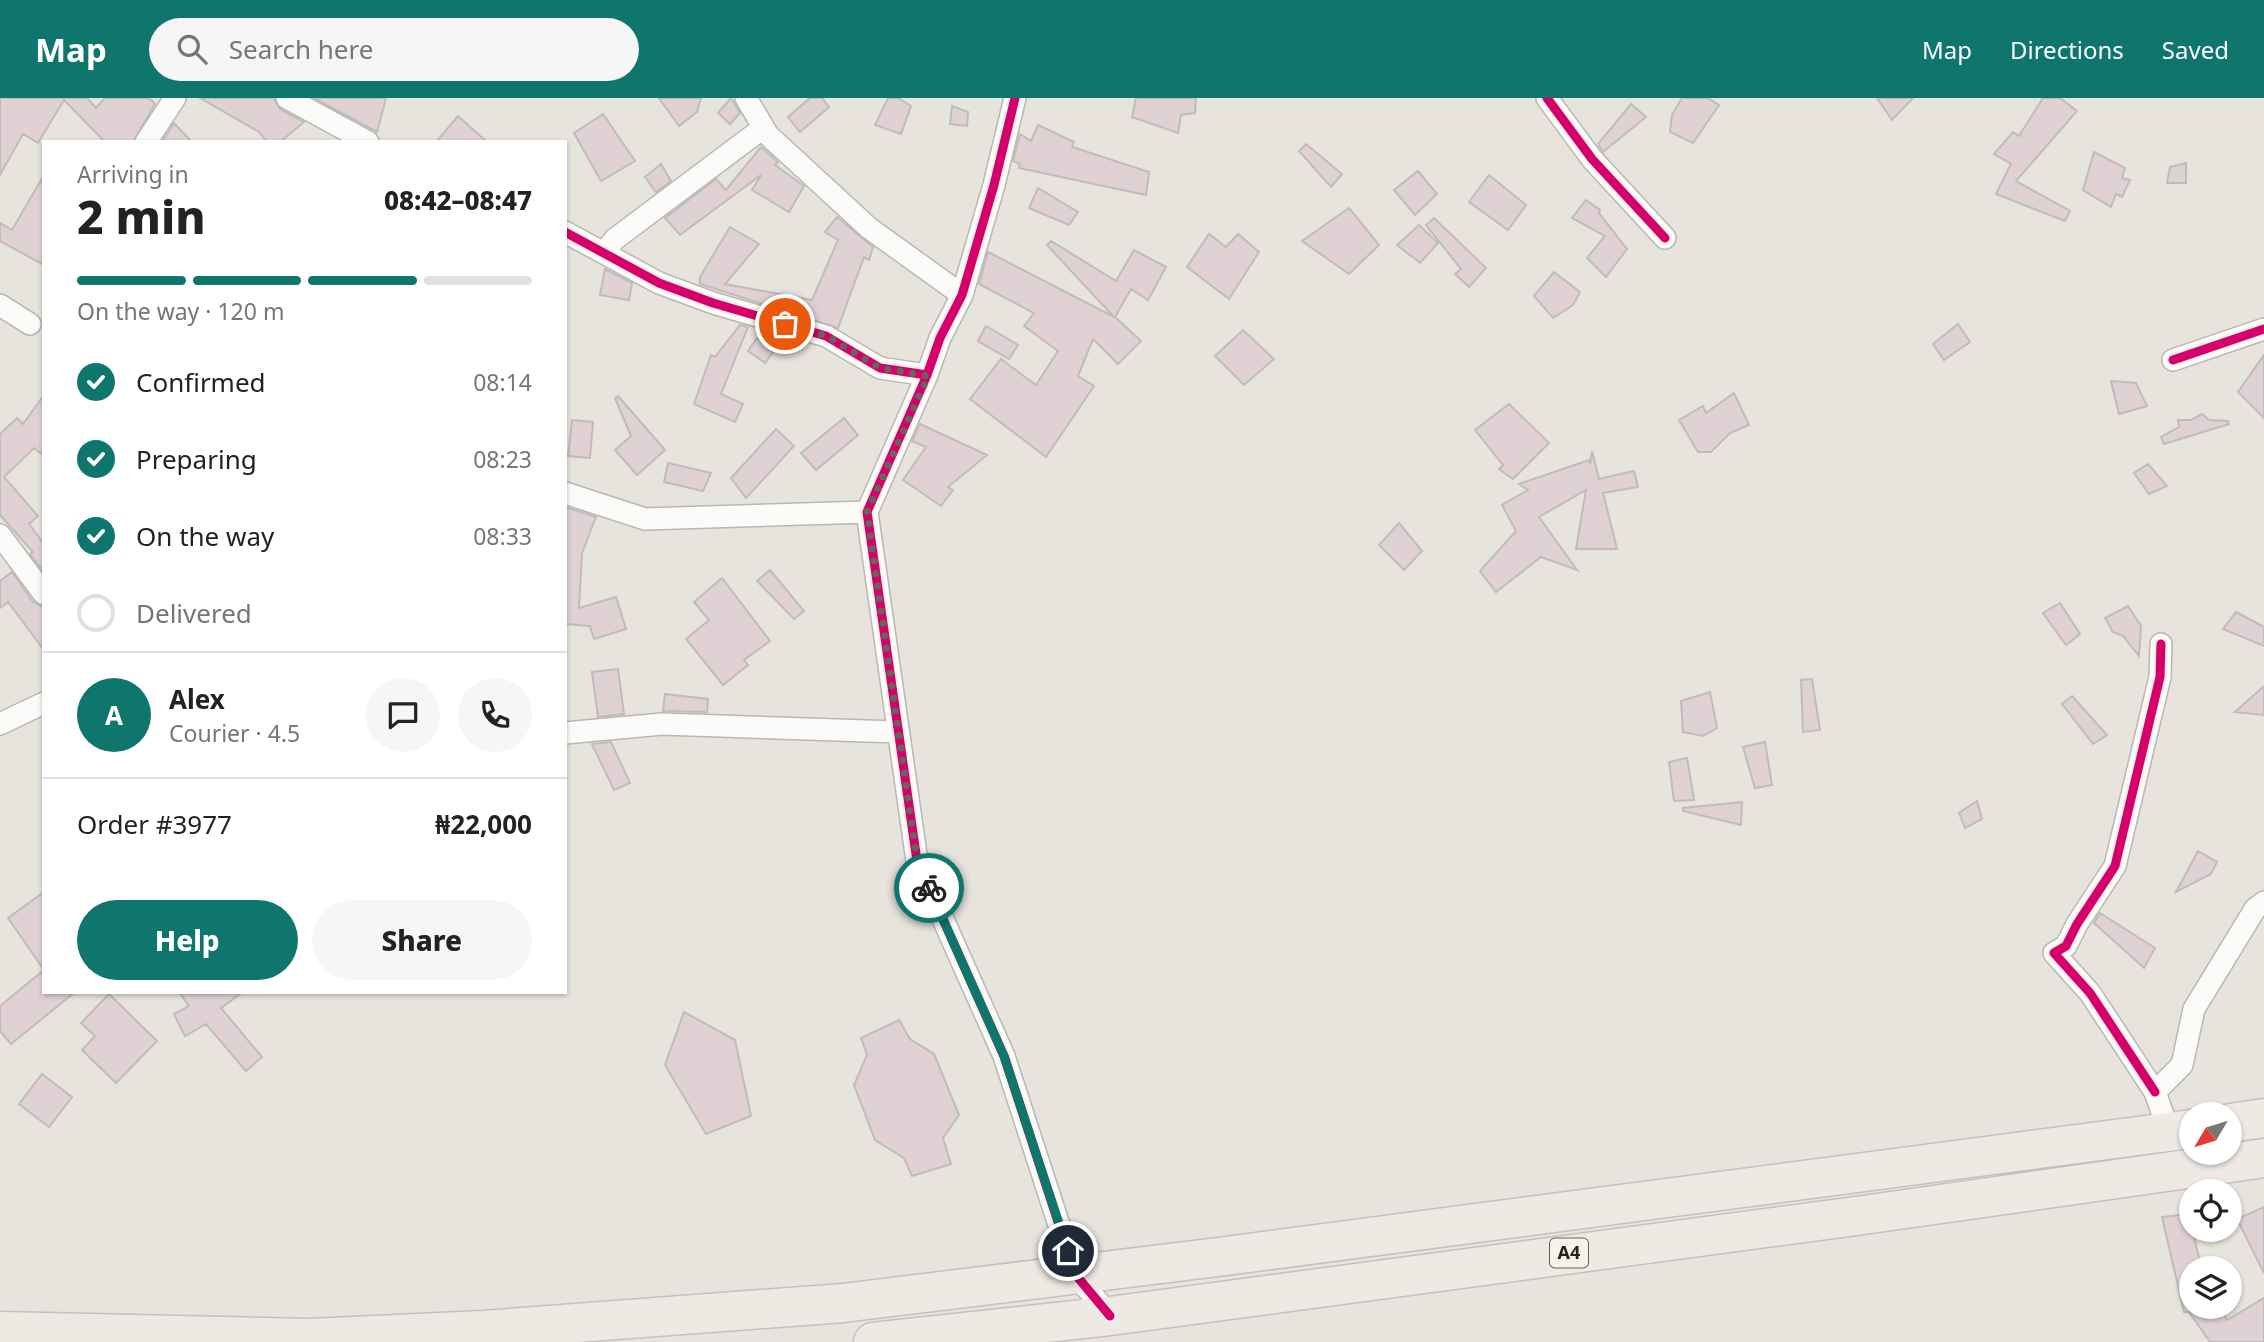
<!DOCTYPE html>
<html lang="en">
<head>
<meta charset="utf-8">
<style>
	body { margin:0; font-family:"Noto Sans",sans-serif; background:#f6f6f6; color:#222; height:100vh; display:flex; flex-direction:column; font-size:26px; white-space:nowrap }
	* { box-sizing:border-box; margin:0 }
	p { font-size:23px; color:#767676 }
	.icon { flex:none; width:38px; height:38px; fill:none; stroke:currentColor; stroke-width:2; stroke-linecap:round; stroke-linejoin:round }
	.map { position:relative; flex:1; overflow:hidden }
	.drawer { position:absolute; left:42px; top:42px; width:525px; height:854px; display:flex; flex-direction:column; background:#fff; border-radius:0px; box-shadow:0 2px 5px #0004 }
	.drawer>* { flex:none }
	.needle { width:46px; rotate:232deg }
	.tools { position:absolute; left:2179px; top:1004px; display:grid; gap:14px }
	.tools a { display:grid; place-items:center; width:63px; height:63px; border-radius:50%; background:#fff; box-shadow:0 2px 5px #0004; font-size:35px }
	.pin { position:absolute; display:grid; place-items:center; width:60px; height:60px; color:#fff; margin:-30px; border:4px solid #fff; border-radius:50%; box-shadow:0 2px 7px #0007 }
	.courier { position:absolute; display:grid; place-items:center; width:70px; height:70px; margin:-35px; border:5px solid #0f766e; border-radius:50%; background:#fff; color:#222; box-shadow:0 2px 9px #0007 }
	.summary em { font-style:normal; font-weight:800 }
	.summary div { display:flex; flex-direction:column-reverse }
	.summary { display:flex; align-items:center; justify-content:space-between; height:119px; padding:0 35px }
	h1 { font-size:46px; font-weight:800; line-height:52px }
	.bar { display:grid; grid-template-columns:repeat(4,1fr); gap:10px 7px; align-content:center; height:84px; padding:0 35px }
	.bar i { height:9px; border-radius:5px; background:#e0e0e0 }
	.bar .on { background:#0f766e }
	.bar p { grid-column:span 4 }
	.line { display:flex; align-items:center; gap:18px; padding:0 35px; border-top:2px solid #e0e0e0 }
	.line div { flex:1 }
	.round { display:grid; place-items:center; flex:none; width:74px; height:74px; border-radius:37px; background:#f6f6f6 }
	ol { padding:0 35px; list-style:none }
	li { display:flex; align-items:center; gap:21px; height:77px }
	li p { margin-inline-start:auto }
	li .icon { padding:7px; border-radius:50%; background:#0f766e; color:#fff; stroke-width:4 }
	li:last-child { color:#767676 }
	li i { width:38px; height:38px; border:4px solid #e0e0e0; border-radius:50% }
	.action { display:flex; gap:14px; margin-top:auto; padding:14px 35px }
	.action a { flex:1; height:80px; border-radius:42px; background:#0f766e; color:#fff; font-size:28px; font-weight:800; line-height:80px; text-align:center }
	.action a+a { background:#f6f6f6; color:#222 }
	header { display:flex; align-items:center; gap:42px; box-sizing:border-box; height:98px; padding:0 35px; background:#0f766e; color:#fff }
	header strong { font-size:33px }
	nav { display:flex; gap:38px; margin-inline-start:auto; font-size:24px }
	.search { width:490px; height:63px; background:#f6f6f6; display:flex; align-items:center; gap:18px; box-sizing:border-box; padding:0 24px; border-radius:38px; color:#767676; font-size:26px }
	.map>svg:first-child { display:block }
	.building { fill:#e0d1d5; stroke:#c0bcba; stroke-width:2 }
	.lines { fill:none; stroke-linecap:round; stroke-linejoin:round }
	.street-casing { stroke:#b9b7b2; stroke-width:24 }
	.highway-casing { stroke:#c2c1bd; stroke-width:41 }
	.street { stroke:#fbfbfa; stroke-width:21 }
	.highway { stroke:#eee9e3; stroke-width:38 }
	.cycleway-casing { stroke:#f7f2e6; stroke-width:13 }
	.cycleway { stroke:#d6006c; stroke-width:9 }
	.done { stroke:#676560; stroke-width:7; stroke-dasharray:0 12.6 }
	.route { stroke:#0f766e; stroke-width:9 }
	.labels { text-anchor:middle; stroke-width:7; stroke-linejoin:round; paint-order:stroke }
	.shield { fill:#f7f2e6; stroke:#636059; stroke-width:2 }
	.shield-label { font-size:18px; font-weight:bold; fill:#23211d }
</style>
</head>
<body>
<header>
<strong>Map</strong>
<div class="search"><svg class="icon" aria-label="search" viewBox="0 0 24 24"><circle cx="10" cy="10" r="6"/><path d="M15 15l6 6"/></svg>Search here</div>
<nav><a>Map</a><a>Directions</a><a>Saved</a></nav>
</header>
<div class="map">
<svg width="2264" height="1244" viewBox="0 0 2264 1244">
	<rect width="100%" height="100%" fill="#e6e4dd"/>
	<!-- building -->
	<path class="building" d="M0,0H87L96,10L105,0H149L155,6L133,44H105L64,2L38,45L23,36L0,77Z
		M200,0H274L280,11L304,24L280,44H267L259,34Z
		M314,0H386L377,34Z
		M659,0H701L697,14L679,28Z
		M731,0L740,15L730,26L718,15Z
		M810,0H822L829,9L800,34L788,19Z
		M888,0H898L911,8L901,36L875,27Z
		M1136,0H1196L1195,15L1181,17L1178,35L1132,19Z
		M1682,0H1708L1719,7L1693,45L1670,34L1672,17Z
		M1877,0H1913L1892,22Z
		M2043,0H2060L2077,13L2016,83L2070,113L2065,123L1996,96L2011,66L1994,56L2013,34L2019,38Z
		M1631,6L1646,19L1603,54L1598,46Z
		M952,8L968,14L967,28L950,26Z
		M603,16L635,63L601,83L574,35Z
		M458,18L487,44H436Z
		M174,25L192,44H162Z
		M1038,27L1074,44L1072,49L1149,74L1146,97L1019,70L1020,66L1013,63L1020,36L1031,43Z
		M1306,46L1342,76L1331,89L1299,53Z
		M761,49L778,64L775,67L804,88L789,114L752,92L761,77L680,137L665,120L716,81L726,92Z
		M2094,54L2125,70L2122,80L2130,82L2122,99L2116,96L2111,109L2083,92Z
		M2186,65V85H2167L2170,69Z
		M661,66L671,83L656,94L645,79Z
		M1418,73L1437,96L1415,117L1394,92Z
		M44,77V167L0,143V125L12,132Z
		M1489,77L1526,107L1508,132L1469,104Z
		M1038,90L1078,114L1069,127L1029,110Z
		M1586,102L1600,112L1599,115L1627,151L1606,179L1587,160L1605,138L1572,120Z
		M1349,110L1379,147L1349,176L1302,143Z
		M837,119L873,149L869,162L864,159L838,230L700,186V179L730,129L759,146L725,186L812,202L838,142L825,134Z
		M1434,120L1486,170L1469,189L1455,176L1461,171L1426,127Z
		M1419,127L1438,145L1420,165L1397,147Z
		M1209,136L1226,149L1238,136L1259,154L1229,201L1187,169Z
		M1051,143L1116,183L1134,152L1166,169L1148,202L1131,191L1115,219L1141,243L1118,266L1093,241L1078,278L1094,288L1046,359L970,301L1001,261L1036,287L1058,253L1024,228L1034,215L979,186L988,154L1114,219L1047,147Z
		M605,171L632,185L629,202L600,197Z
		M1554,174L1580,194L1573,207L1553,220L1534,198Z
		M1958,226L1970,244L1944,262L1933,246Z
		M740,227L748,229L721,296L743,306L735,324L694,306L711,257L715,259Z
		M986,228L1018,247L1009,261L978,243Z
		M1243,232L1274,261L1244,287L1215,258Z
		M757,240L774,253L765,265L748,253Z
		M2264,257V320L2238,294Z
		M2111,283L2136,285L2147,308L2119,316Z
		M1734,295L1749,327L1730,335L1711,354H1698L1679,322L1703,308L1706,315Z
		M44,297V358L34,350L4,379L38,418L29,426L44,446V474L30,456L33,454L0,417V336L17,320L23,326Z
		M618,298L665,352L637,377L615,352L631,338L615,300Z
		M1509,306L1549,345L1513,381L1499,371L1503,367L1475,332Z
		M2202,316L2209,322L2228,323L2229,326L2164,346L2161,339L2179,329L2178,322H2191Z
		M844,320L858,337L816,372L801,355Z
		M572,322L593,324L590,360L568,358Z
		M920,326L987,357L948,389L953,392L941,408L903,382L926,349L912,343Z
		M776,331L794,348L746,400L731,380Z
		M1592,353L1599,381L1634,373L1638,389L1603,395L1617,451H1576L1586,392L1539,419L1577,472L1541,459L1496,494L1480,473L1516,433L1502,407L1528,392L1519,386L1589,362L1590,366Z
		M668,365L711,375L703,393L664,384Z
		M2148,366L2167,388L2149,396L2134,375Z
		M565,409L596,419L582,455L579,510L616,499L626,531L594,541L590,528L565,526Z
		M1399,425L1422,453L1404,472L1379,447Z
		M770,472L804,513L794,521L757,483Z
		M12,474L33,504L44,509V552L8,504L0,510V483Z
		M722,480L770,543L744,562L748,567L723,587L686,541L709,522L694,504Z
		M2060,505L2080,536L2066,547L2043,515Z
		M2128,508L2141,528L2139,558L2123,538L2113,534L2105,520Z
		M2236,514L2264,529V548L2223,531Z
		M618,571L624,616L598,619L592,574Z
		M1812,581L1820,632L1803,634L1801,582Z
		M2264,588V617L2235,614Z
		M1710,594L1717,630L1703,638L1683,634L1681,603Z
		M665,596L708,601L707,614L663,613Z
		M2072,598L2107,637L2093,646L2062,606Z
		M611,644L630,685L614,692L592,646Z
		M1765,644L1772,687L1755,690L1743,649Z
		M1687,660L1694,702L1674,703L1669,664Z
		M1977,703L1982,721L1965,730L1959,715Z
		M1742,704L1741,727L1683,713V710Z
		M2198,753L2217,764L2211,776L2176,794Z
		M44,794V894H75L11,946L0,933V908L44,872L8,820Z
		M2100,815L2155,850L2144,870L2094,825Z
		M179,894H243L221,910L262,959L246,973L206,926L185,938L174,916L189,908Z
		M109,896L157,943L116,985L82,952L95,938L81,925Z
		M684,914L735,942L751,1018L706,1036L665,967Z
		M899,922L910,941L934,956L959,1017L943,1040L951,1066L912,1078L904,1060L875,1042L854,987L867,957L861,940Z
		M42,976L72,999L49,1029L19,1006Z
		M2264,1109V1175L2237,1121Z
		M2188,1116L2202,1171H2191V1209H2220L2227,1222L2264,1200V1244H2210L2189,1214H2184L2162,1119Z"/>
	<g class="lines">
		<defs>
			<path id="street" d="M287,0L368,44
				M746,0L768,37L869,130L962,197
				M1015,0L994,87L962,197L940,240L927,277L867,414L917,763L1004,958L1075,1176L1110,1218
				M1547,0L1592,61L1665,140
				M146,44L175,0
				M565,134L659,185L713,205L826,238L880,270L927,277
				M604,154L615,141L763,30
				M0,207L30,226
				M2173,262L2264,231
				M565,395L645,421L867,414
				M0,437L44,496
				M0,626L44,605
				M565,635L662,626L897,634
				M2155,994L2090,895L2054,855L2066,848L2077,826L2115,768L2160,579L2161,546
				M2169,1034L2155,994L2182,967L2194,911L2255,811L2264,804"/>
			<path id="highway" d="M2230,1025L2264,1020
				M0,1233L310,1240L483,1232L843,1205L1226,1158L2191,1031
				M873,1244L1110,1218L1856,1118L2264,1060"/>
		</defs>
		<!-- street casing -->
		<use href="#street" class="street-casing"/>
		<!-- highway casing -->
		<use href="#highway" class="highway-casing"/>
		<!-- street -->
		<use href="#street" class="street"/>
		<!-- highway -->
		<use href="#highway" class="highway"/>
		<defs>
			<path id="cycleway" d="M1015,0L994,87L962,197L940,240L927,277L867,414L917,763L1004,958L1075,1176L1110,1218
				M1547,0L1592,61L1665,140
				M565,134L659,185L713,205L826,238L880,270L927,277
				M2173,262L2264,231
				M2155,994L2090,895L2054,855L2066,848L2077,826L2115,768L2160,579L2161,546"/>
		</defs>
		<!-- cycleway casing -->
		<use href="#cycleway" class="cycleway-casing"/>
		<!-- cycleway -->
		<use href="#cycleway" class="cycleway"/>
	</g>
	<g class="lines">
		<!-- done -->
		<path class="done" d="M785,226L827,238L880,270L928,278L867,414L917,763L929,790"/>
		<!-- route -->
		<path class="route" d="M929,790L1004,958L1068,1153"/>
	</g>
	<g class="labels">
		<!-- shield labels -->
		<rect class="shield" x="1550" y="1140.5" width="38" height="29" rx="5"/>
		<g class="shield-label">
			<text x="1569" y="1161">A4</text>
		</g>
	</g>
</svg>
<div class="tools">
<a><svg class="needle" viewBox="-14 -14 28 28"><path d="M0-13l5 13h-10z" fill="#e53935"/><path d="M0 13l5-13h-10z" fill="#767676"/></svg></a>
<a><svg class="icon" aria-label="locate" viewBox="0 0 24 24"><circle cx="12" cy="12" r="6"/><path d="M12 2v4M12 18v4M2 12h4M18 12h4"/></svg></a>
<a><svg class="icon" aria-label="layers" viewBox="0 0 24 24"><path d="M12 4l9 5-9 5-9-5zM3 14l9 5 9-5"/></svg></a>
</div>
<div class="pin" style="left:785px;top:226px;background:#ea580c"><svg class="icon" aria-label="bag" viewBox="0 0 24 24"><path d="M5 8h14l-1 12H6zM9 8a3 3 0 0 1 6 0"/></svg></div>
<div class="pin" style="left:1068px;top:1153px;background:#1f2937"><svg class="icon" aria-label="home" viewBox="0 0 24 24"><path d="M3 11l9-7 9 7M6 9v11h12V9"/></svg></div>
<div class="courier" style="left:929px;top:790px"><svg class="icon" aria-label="bike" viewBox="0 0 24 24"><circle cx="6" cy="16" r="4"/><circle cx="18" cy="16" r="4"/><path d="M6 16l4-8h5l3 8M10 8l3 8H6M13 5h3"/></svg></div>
<section class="drawer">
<div class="summary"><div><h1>2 min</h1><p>Arriving in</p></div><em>08:42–08:47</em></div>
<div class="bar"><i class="on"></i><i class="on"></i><i class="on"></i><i></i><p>On the way · 120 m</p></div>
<ol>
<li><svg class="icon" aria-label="check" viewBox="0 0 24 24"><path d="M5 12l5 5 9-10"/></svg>Confirmed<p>08:14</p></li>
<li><svg class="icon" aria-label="check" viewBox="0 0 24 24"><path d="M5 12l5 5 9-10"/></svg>Preparing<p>08:23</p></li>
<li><svg class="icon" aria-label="check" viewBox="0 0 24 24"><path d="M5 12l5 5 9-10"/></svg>On the way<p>08:33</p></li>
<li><i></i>Delivered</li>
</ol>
<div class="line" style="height:126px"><b class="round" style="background:#0f766e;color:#fff">A</b><div><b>Alex</b><p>Courier · 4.5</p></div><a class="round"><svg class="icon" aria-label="chat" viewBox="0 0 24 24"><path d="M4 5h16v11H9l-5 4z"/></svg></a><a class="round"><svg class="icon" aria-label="phone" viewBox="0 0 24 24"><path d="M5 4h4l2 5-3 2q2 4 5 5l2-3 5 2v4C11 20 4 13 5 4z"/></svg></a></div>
<div class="line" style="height:91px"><div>Order #3977</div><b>₦22,000</b></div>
<div class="action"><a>Help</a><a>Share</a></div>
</section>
</div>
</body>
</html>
